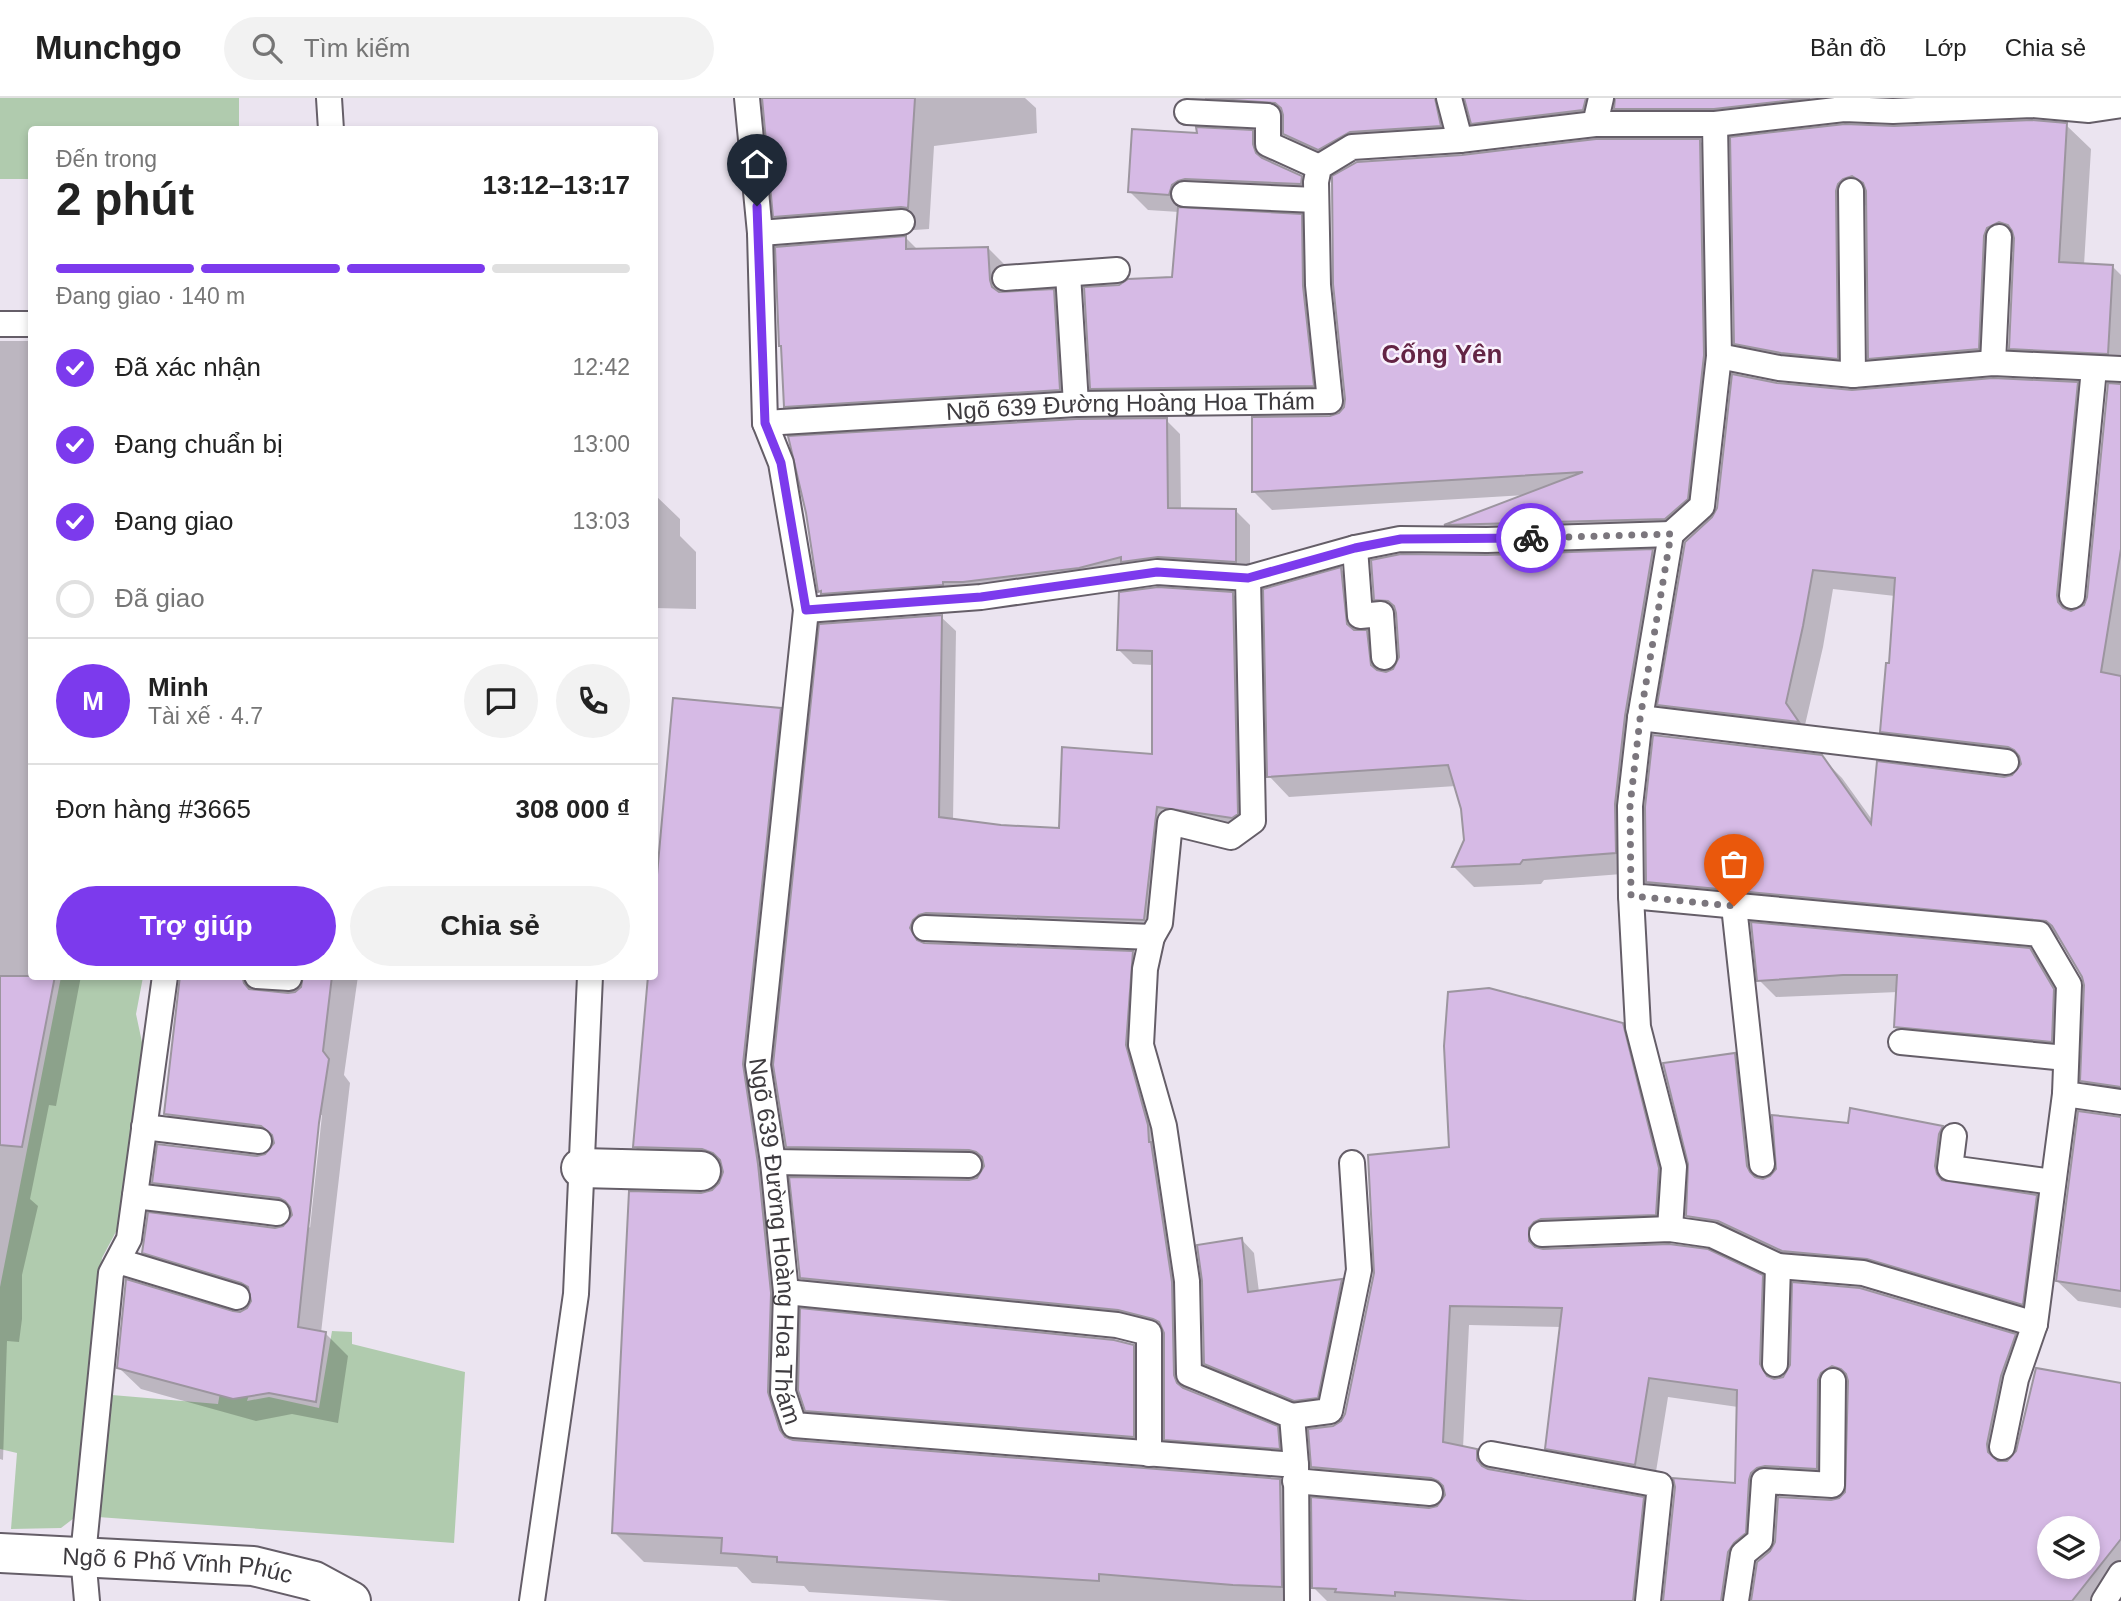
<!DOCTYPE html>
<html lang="vi">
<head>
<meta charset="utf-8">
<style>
	body { margin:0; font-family:Arial,sans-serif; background:#f2f2f2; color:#222; height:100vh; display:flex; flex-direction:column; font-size:26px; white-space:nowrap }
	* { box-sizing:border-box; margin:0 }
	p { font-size:23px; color:#767676 }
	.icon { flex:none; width:38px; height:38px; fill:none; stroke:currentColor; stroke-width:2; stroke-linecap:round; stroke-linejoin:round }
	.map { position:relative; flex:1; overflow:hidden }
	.side { position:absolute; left:28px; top:28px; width:630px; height:854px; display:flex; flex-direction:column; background:#fff; border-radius:7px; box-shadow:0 4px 10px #0003 }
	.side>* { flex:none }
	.controls { position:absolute; left:2037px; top:1418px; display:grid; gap:14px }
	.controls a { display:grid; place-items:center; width:63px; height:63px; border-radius:50%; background:#fff; box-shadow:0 4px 10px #0003; font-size:35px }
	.pin { position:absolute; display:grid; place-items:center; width:60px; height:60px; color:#fff; margin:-72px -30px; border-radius:50% 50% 50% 0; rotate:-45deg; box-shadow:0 0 7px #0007 }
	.pin .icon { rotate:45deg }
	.courier { position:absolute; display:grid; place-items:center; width:70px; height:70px; margin:-35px; border:5px solid #7c3aed; border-radius:50%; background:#fff; color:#222; box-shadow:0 2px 9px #0007 }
	.head em { font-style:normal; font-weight:800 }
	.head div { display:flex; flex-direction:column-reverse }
	.head { display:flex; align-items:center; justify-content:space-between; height:119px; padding:0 28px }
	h1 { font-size:46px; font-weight:800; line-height:52px }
	.bar { display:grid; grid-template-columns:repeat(4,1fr); gap:10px 7px; align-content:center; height:84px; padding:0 28px }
	.bar i { height:9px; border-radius:5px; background:#e0e0e0 }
	.bar .selected { background:#7c3aed }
	.bar p { grid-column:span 4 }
	.line { display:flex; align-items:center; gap:18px; padding:0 28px; border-top:2px solid #e0e0e0 }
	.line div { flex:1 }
	.round { display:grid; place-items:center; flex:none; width:74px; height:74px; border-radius:37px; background:#f2f2f2 }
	ol { padding:0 28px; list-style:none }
	li { display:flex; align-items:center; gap:21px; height:77px }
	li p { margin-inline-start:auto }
	li .icon { padding:7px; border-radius:50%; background:#7c3aed; color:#fff; stroke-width:4 }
	li:last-child { color:#767676 }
	li i { width:38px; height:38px; border:4px solid #e0e0e0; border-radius:50% }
	.primary-button { display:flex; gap:14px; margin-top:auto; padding:14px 28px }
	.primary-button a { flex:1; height:80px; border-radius:42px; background:#7c3aed; color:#fff; font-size:28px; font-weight:800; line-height:80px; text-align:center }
	.primary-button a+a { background:#f2f2f2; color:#222 }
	header { display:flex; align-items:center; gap:42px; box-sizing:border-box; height:98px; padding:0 35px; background:#fff; border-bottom:2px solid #e0e0e0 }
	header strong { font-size:33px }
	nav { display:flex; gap:38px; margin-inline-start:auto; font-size:24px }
	.search { width:490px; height:63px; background:#f2f2f2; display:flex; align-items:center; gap:18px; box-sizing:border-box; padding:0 24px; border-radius:38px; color:#767676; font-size:26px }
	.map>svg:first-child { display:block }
	.green { fill:#b0cbae }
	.shadow { fill:#0003; fill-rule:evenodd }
	.building { fill:#d6bae5; stroke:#9c959f; stroke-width:2; fill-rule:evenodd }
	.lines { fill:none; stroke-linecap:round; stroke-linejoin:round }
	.service-casing { stroke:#655e68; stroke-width:28 }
	.minor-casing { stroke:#655e68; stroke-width:42 }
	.service { stroke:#fff; stroke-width:24 }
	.minor { stroke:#fff; stroke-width:38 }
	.done { stroke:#7b767d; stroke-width:7; stroke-dasharray:0 12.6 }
	.route { stroke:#7c3aed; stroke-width:9 }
	.labels { text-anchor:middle; stroke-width:5; stroke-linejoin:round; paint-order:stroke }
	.street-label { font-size:24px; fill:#3e3b3f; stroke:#f9f1fd }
	.neighbourhood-label { font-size:26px; font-weight:bold; fill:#632344; stroke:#f9f1fd }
</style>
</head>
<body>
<header>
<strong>Munchgo</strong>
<div class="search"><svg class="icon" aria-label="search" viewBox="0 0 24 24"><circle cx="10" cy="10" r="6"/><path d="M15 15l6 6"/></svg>Tìm kiếm</div>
<nav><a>Bản đồ</a><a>Lớp</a><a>Chia sẻ</a></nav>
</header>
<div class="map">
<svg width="2121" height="1503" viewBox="0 0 2121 1503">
	<rect width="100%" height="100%" fill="#ebe4f0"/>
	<!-- green -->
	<path class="green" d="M0,0H239V31L32,32L31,81H0Z
		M61,879H143L136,916L146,963L119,1128L102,1160L78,1417L61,1430L11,1431L17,1355L0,1351V1189Z
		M332,1233L352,1234V1246L465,1274L454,1445L98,1419L95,1387L112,1297L218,1306L227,1256L260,1263L247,1303L269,1299L319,1310Z"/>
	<!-- shadow -->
	<path class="shadow" d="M764,0H1025L1036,10L1037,35L934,48L929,131L797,140L775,118Z
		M1191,0H2040L1633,28L1616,10L1617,2L1607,8L1600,29L1490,42L1473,25L1465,1L1455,7L1457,45L1368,51L1336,69L1302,53L1285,36V21L1207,16Z
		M2066,27L2091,51L2084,167L2112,168L2121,177V279L2035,275L2010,250L2015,152L2011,155L2008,163L2003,275L1894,284L1869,260L1868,106L1862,109V284L1760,270L1735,245L1732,41L1894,30Z
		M1252,34L1271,53V66L1301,79L1320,98L1190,106L1189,112L1301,118L1319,136L1331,306L1110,309L1092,290L1174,181L1179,114L1148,112L1129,93L1199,37Z
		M1700,43L1718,61L1722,277L1684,439L1465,445L1448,427L1526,397L1272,412L1253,393L1330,320L1340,317Z
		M906,140L919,153L988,150L1009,171L1011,196L1053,193L1074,214L1081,313L807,329L786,308Z
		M0,243H32V878H81L56,1008L49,1007L30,1101L38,1108L22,1177V1221L19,1244L7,1243L3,1362L0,1361Z
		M2077,286L2098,306L2078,512L2085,508L2089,500L2121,288V1006L2103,1003L2082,982L2086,887L2083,879L2060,841L1668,804L1647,784L1821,659L1842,680L1873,723L2013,679L2022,668L1902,654L1881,633L1891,567L1895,498L1833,491L1823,549L1805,627L1817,643L1680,627L1659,606L1713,420L1777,287L1852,294Z
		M1166,322L1180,336L1181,412L1236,413L1250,427V478L836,509L820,493Z
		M654,396L680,421V438L696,454V511L654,510Z
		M1653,453L1673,474L1645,640L1635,775L1544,782L1541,786L1474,789L1454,769L1466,743L1462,711L1456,688L1289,699L1269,678L1341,471L1361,492L1366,533L1387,555L1389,574L1394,572L1401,559L1398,522L1375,501L1488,459Z
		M1233,496L1248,511L1252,731L1172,722L1159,836H927L924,847L1132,855L1147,870L1140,963L1186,1200L1188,1294L1277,1330L1292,1345L1294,1365L1180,1356L1166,1341V1234L1135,1226L816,1195L801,1180L969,1084L978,1081L987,1066L802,1063L787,1048L775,975L773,997L788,1097L799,1212L1114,1243L1133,1248L1150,1265V1355L824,1329L807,1312L799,1290L798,1325L804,1344L1280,1382L1313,1416L1438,1410L1446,1399L1333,1389L1313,1369L1333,1329L1342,1325L1451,1050L1622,927L1642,947L1675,1136L1553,1143L1548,1152L1762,1179L1782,1199L1780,1281L1784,1280L1791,1268L2015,1237L2035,1257L2021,1298L2007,1365L2121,1300V1486L2112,1503H1751L1832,1404L1846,1397L1850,1289L1840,1295L1836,1390L1771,1395L1765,1455L1753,1464L1743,1503H1665L1736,1386L1738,1309L1668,1299L1654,1386L1567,1370L1547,1350L1562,1229L1469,1227L1463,1350L1476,1353L1496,1373L1643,1401L1663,1421L1654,1503H1327L1311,1487V1503H952L809,1494L804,1488L752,1485L737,1469L644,1464L614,1434L701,1097L713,1093L723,1080L665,1079L635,1049L654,878L780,611L809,641L941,519L956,533L953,723L1001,729L1061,732L1153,658V567L1133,566L1118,551ZM2049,1430H2088V1468H2049Z
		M2029,852L2047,869L2070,909L2068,960L1913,946L1896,929L1898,894L1776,899L1759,882Z
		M181,878H358L344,977L350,985L321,1235H325L348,1258L338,1325L292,1316L256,1323L141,1291L118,1269L248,1212L253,1203L166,1177L144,1154L283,1131L292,1121L176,1107L154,1084L266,1058L273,1049L188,1038L166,1016ZM281,885L305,887L297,895L288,897L267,894L272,887ZM319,1017H322L310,1130L307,1126Z
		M1734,956L1751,974L1763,1081L1771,1080L1850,1027L1851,1012L1942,1030L1959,1047L1956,1054L1952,1085L2036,1098L2053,1116L2039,1223L1801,1170L1705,1135L1688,1118Z
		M2121,1019V1210L2078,1203L2057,1183Z
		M1242,1142L1254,1155L1259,1194L1341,1183L1354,1196L1330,1312L1308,1315L1219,1278L1205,1265Z"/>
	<!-- building -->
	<path class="building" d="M762,0H915L908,110L901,109L773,119Z
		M1205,0H1435L1441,28L1350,34L1318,52L1283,36V17L1281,10L1275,5Z
		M1464,0H1586L1583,12L1471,26Z
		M1615,0H1810L1714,11H1614Z
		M2032,22L2067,25L2059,164L2113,167L2108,256L2009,251L2014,140L2012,133L2008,127L1999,124L1987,130L1984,138L1979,251L1868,261L1866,93L1863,85L1852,78L1843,81L1838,86L1836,93L1838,261L1781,255L1734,246L1730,39L1845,26L1894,28Z
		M1196,29L1253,32V46L1256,55L1262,60L1302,78L1301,86L1185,81L1178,83L1172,87L1169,97L1128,94L1132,31L1197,35Z
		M1596,41H1700L1704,257L1688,401L1665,421L1444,427L1583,374L1252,394V319L1330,318L1339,315L1344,309L1345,301L1333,186L1332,78L1357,64L1462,57Z
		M1178,109L1302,116L1303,188L1314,288L1090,291L1084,189L1119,187L1128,181L1172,179Z
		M906,138V151L988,149L990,182L992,189L999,194L1054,191L1060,292L784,309L781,248H779L775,149Z
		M1732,276L1777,285L1852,292L1993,280L2078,284L2057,497L2058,504L2063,510L2071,513L2084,507L2087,499L2108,285L2121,286V451L2101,574L2121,578V989L2080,983L2084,887L2082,879L2052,828L2046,823L1646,784L1645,709L1653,637L1822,657L1871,726L1877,663L2004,679L2012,677L2021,666L2019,658L2014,652L2008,649L1880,634L1886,565H1889L1895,480L1813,472L1803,528L1786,605L1799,624L1657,607L1685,444L1712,419L1717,410Z
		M1167,320L1168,410L1236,411V464L1158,459L1121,464V459L1079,470L963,484H943V487L821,496V493L818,494L806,415L788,338L1077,321Z
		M1653,451L1625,618L1615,706L1616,755L1523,762L1520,766L1452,769L1464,742L1461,711L1448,667L1267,679L1263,491L1341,469L1347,526L1354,532H1367L1371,567L1377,572L1386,574L1393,571L1399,559L1396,515L1394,508L1388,503L1374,502L1371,462L1401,456L1487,457Z
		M1158,489L1233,494L1238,716L1232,720L1157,709L1144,822L926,815L919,817L913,822L910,830L917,842L924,845L1133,853L1126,947L1148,1027L1149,1044H1151L1172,1184L1174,1277L1177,1285L1183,1290L1278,1328L1280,1351L1164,1342V1235L1159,1224L1153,1221L1118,1212L800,1180L789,1079L969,1082L977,1080L984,1068L982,1059L976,1054L969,1052L786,1049L773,967L819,526L942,517L939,719L1001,727L1059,730L1062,649L1152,656V553L1117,552L1119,494Z
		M673,600L781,610L743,966L758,1066L771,1195L768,1294L780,1332L785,1339L793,1342L1280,1381L1282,1489L1233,1487L1099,1476V1483L777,1464V1459L721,1455L722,1440L612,1435L629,1093L701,1095L712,1092L719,1085L723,1074L720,1062L713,1055L702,1051L633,1049L648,878H654V810Z
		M1751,824L2030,850L2054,891L2052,944L1894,929L1897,877H1843L1757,883Z
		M0,878H55L22,1049L0,1047Z
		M180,878H242L244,885L249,891L288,895L295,894L301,889L303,878H332L323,953L329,961L319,1025L298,1229L326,1234L316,1304L269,1295L233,1301L117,1270L126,1181L233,1213L240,1214L247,1210L251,1203L248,1189L241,1185L142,1155L148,1114L275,1130L283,1128L292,1117L290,1109L285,1103L279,1100L152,1085L157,1046L257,1058L265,1056L274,1045L272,1037L261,1028L164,1016Z
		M1489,890L1623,925L1659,1070L1656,1117L1541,1121L1534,1124L1529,1130V1143L1535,1149L1543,1151L1669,1146L1708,1151L1763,1177L1760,1266L1767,1278L1774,1281L1783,1279L1790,1267L1792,1184L1860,1190L2016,1236L2001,1278L1987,1346L1988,1354L1998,1363H2007L2016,1353L2036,1270L2121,1285V1441L2072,1503H1751L1757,1464L1770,1453L1775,1444L1778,1399L1831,1402L1839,1400L1845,1394L1848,1283L1846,1276L1841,1271L1832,1268L1821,1275L1818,1282L1817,1371L1765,1368L1757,1370L1751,1375L1749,1382L1746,1435L1734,1445L1728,1454L1721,1503H1663L1675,1389L1673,1380L1735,1385L1737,1292L1649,1280L1635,1367L1545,1351L1562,1210L1450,1208L1443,1344L1477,1351V1362L1482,1368L1488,1371L1644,1399L1633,1503H1527L1395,1494V1498L1335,1494L1336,1491L1312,1490L1311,1399L1429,1410L1437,1408L1445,1397L1443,1388L1438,1383L1431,1380L1311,1369L1308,1331L1333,1328L1341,1323L1345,1316L1374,1175L1368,1057L1449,1049L1444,948L1448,894ZM2049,1430H2088V1468H2049Z
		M1735,955L1747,1068L1750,1074L1755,1079L1763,1081L1770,1078L1776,1071L1772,1017L1848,1025L1850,1010L1943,1028L1939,1036L1935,1068L1937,1076L1942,1082L2037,1097L2023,1207L1867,1161L1782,1153L1718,1123L1686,1118L1688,1066L1663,965Z
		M2078,1013L2121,1019V1193L2056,1183Z
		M1242,1140L1248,1194L1342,1181L1318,1300L1294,1303L1204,1266L1202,1183L1197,1147Z
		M800,1210L1114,1242L1134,1247V1339L805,1313L798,1292Z"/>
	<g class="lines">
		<defs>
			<g id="service">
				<path d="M329,0L331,32"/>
				<path id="s1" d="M747,0L760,135L765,325L781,365L806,512L758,967L773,1064L786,1194L783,1294L794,1327L1296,1367"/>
				<path d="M1449,0L1460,42"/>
				<path d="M1187,14L1268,18V46L1319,69"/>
				<path d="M1595,26H1715L1719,258L1702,408L1671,436"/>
				<path d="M1715,26L1844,11L1893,13L2032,7L2089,12L2121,7"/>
				<path d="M1851,93L1853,277"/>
				<path d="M1184,96L1316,102"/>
				<path d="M760,135L902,124"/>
				<path d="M1068,176L1076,306"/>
				<path d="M1005,180L1117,172"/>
				<path d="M0,226H32"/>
				<path d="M1719,258L1779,270L1853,277L1993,265L2121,271"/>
				<path d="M1993,265L1999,139"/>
				<path id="s2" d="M765,325L1076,306L1330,303L1318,187L1316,84L1319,69L1352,49L1460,42L1595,26L1601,0"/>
				<path d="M1671,436L1640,620L1630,708L1631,798L2039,836L2069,887L2065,996L2121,1004"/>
				<path d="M1355,450L1360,518L1381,516L1384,559"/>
				<path d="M2072,498L2094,271"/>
				<path d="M806,512L981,499L1157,474L1248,480L1355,450L1400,441L1487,442L1671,436"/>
				<path d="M1640,620L2006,664"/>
				<path d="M1631,798L1638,929L1674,1069L1670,1131"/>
				<path d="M1734,808L1762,1066"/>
				<path d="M925,830L1152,839L1160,825L1170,724L1231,739L1253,723L1248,480"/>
				<path d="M1152,839L1145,871L1141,947L1164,1028L1187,1183L1189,1276L1292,1318L1296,1367L1297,1503"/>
				<path d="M257,878L289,880"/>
				<path d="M1901,944L2066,960"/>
				<path d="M144,1029L259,1043"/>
				<path d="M1954,1038L1950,1070L2053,1084"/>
				<path d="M773,1064L969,1067"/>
				<path d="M135,1098L277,1115"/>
				<path d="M1542,1136L1670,1131L1712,1137L1778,1168L1863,1175L2035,1226"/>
				<path d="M118,1163L237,1199"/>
				<path d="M786,1194L1117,1227L1149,1235V1356"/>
				<path d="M1775,1266L1778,1168"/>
				<path d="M1292,1318L1330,1313L1359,1172L1352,1065"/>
				<path d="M2002,1349L2016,1281L2035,1226L2065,996"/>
				<path d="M1491,1356L1660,1387L1648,1503"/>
				<path d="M1295,1383L1430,1395"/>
				<path d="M87,1503L83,1458L111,1175L129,1141L165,878"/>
				<path d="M532,1503L576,1196L590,878"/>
				<path d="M1736,1503L1743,1456L1760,1442L1764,1383L1832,1387L1833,1283"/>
				<path d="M2104,1503L2121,1476"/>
			</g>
			<g id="minor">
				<path d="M581,1070L701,1073"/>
				<path id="s3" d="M0,1455L253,1468L314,1483L351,1503"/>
			</g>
		</defs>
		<!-- service casing -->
		<use href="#service" class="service-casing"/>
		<!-- minor casing -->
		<use href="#minor" class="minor-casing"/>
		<!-- service -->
		<use href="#service" class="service"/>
		<!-- minor -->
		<use href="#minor" class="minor"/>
	</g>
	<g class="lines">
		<!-- done -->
		<path class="done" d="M1531,440L1671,436L1640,621L1630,708L1631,798L1734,808"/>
		<!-- route -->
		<path class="route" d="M757,108L765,325L781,365L806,512L981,499L1157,474L1248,480L1355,450L1401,441L1531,440"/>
	</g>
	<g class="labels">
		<!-- street labels -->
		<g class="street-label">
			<text dy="8" stroke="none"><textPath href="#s2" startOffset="366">Ngõ 639 Đường Hoàng Hoa Thám</textPath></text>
			<text dy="8" stroke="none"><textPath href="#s1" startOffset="1153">Ngõ 639 Đường Hoàng Hoa Thám</textPath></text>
			<text dy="8" stroke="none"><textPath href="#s3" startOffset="178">Ngõ 6 Phố Vĩnh Phúc</textPath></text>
		</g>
		<!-- neighbourhood labels -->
		<g class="neighbourhood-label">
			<text x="1442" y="265">Cống Yên</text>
		</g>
	</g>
</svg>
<div class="controls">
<a><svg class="icon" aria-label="layers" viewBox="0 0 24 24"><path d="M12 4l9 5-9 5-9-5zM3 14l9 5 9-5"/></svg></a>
</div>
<div class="pin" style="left:1734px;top:808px;background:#ea580c"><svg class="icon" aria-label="bag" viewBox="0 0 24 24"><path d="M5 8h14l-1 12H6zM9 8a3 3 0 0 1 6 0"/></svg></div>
<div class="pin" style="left:757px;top:108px;background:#1f2937"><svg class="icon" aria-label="home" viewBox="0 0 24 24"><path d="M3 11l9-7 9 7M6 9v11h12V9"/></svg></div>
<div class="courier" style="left:1531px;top:440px"><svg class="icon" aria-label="bike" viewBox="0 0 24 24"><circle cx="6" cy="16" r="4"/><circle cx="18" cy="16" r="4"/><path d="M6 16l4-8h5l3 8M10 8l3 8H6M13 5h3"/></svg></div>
<section class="side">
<div class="head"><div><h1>2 phút</h1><p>Đến trong</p></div><em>13:12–13:17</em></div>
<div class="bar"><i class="selected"></i><i class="selected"></i><i class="selected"></i><i></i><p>Đang giao · 140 m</p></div>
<ol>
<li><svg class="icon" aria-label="check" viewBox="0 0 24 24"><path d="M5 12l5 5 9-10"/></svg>Đã xác nhận<p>12:42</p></li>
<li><svg class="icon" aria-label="check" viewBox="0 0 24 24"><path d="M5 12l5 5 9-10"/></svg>Đang chuẩn bị<p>13:00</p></li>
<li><svg class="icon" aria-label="check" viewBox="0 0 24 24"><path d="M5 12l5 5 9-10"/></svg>Đang giao<p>13:03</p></li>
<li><i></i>Đã giao</li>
</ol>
<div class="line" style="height:126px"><b class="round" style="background:#7c3aed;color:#fff">M</b><div><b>Minh</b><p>Tài xế · 4.7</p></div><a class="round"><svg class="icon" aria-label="chat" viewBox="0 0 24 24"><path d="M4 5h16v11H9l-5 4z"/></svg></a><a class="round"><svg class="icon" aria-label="phone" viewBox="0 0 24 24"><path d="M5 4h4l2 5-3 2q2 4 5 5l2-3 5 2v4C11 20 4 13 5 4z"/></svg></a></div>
<div class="line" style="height:91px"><div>Đơn hàng #3665</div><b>308 000 ₫</b></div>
<div class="primary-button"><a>Trợ giúp</a><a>Chia sẻ</a></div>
</section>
</div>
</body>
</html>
